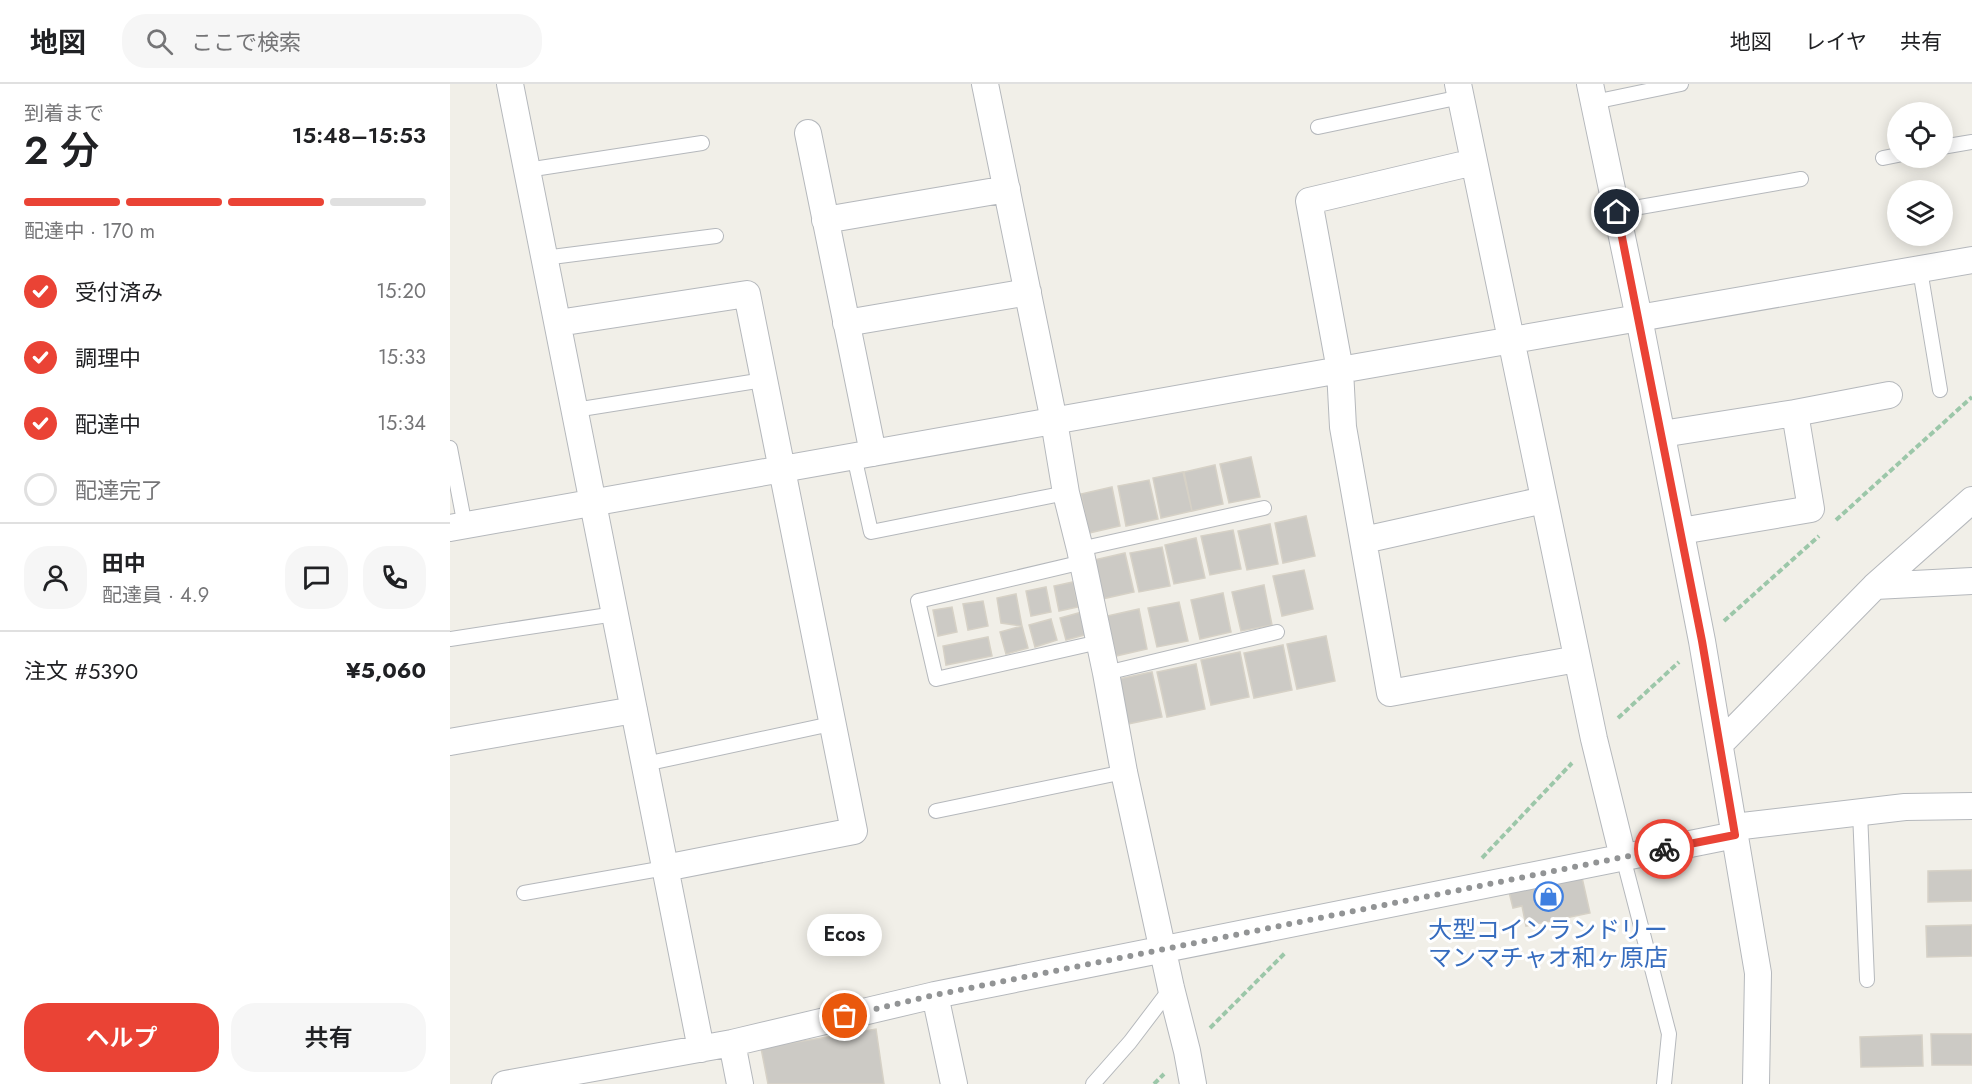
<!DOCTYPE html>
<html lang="ja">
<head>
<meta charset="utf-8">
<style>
	body { margin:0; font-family:Jost,"Noto Sans JP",sans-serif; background:#f6f6f6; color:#202124; height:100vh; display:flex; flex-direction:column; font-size:22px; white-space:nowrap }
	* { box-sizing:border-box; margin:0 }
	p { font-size:20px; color:#757577 }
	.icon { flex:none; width:33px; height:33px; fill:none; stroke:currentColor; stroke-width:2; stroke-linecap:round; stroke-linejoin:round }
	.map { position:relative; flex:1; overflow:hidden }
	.drawer { display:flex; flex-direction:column; background:#fff; width:450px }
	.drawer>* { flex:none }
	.fabs { position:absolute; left:1437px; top:18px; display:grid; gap:12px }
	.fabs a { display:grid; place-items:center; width:66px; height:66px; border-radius:50%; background:#fff; box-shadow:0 3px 15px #0003; font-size:30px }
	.pin { position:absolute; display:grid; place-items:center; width:51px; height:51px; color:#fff; margin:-26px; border:3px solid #fff; border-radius:50%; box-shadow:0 2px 6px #0007 }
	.courier { position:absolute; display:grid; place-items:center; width:60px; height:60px; margin:-30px; border:4px solid #ea4335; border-radius:50%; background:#fff; color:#222; box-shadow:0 2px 8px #0007 }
	.bubble { position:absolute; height:42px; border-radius:21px; background:#fff; box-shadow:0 3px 15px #0003; font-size:20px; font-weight:600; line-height:42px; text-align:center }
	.headline em { font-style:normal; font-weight:600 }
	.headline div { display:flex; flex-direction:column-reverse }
	.headline { display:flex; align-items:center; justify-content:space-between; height:102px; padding:0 24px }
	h1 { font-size:39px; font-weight:600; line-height:45px }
	.bar { display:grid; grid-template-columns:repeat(4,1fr); gap:9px 6px; align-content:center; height:72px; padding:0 24px }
	.bar i { height:8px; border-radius:4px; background:#e0e0e0 }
	.bar .on { background:#ea4335 }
	.bar p { grid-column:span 4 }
	.line { display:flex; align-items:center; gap:15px; padding:0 24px; border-top:2px solid #e0e0e0 }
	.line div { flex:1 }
	.round { display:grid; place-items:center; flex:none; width:63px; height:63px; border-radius:24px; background:#f6f6f6 }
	ol { padding:0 24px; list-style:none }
	li { display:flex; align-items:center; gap:18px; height:66px }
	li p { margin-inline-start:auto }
	li .icon { padding:6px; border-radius:50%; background:#ea4335; color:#fff; stroke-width:4 }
	li:last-child { color:#757577 }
	li i { width:33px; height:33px; border:3px solid #e0e0e0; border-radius:50% }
	.action { display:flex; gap:12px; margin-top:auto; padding:12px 24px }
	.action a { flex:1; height:69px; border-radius:24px; background:#ea4335; color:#fff; font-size:24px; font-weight:600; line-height:69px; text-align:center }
	.action a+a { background:#f6f6f6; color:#202124 }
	header { display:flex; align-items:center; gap:36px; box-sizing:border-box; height:84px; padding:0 30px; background:#fff; border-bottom:2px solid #e0e0e0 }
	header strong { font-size:28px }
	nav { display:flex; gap:33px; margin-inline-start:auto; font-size:21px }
	.search { width:420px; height:54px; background:#f6f6f6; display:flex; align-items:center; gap:15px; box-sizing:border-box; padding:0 21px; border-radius:24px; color:#757577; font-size:22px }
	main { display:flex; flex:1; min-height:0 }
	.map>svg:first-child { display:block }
	.building { fill:#cccac5; stroke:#d6d1c6; stroke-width:1.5 }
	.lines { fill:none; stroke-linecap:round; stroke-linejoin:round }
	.lane-casing { stroke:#b5b8bc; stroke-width:16 }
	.street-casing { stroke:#b5b8bc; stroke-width:28 }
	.path { stroke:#9cc7a9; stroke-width:4; stroke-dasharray:6 3; stroke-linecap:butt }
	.lane { stroke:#fff; stroke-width:14 }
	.street { stroke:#fff; stroke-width:26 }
	.done { stroke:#929495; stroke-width:6; stroke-dasharray:0 10.8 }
	.route { stroke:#ea4335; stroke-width:8 }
	.labels { text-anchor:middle; stroke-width:6; stroke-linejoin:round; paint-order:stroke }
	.shop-label { font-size:24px; fill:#366cbe; stroke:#fff }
</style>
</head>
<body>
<header>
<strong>地図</strong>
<div class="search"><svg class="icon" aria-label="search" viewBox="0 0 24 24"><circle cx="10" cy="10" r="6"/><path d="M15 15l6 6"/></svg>ここで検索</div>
<nav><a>地図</a><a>レイヤ</a><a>共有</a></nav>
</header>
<main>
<section class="drawer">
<div class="headline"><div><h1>2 分</h1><p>到着まで</p></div><em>15:48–15:53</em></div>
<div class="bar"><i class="on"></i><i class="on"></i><i class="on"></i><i></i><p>配達中 · 170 m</p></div>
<ol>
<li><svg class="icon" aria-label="check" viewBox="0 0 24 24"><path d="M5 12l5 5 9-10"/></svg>受付済み<p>15:20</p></li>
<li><svg class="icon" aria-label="check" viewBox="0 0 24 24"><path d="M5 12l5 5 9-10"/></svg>調理中<p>15:33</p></li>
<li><svg class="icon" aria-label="check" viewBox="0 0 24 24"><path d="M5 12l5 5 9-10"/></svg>配達中<p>15:34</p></li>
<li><i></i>配達完了</li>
</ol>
<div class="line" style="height:108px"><a class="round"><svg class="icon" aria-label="person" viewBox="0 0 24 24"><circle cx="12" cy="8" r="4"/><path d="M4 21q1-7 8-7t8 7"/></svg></a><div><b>田中</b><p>配達員 · 4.9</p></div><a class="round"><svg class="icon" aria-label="chat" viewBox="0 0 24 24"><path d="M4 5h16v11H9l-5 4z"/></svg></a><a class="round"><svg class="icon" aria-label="phone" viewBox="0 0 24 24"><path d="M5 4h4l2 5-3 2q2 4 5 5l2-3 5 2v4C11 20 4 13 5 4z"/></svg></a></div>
<div class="line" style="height:78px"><div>注文 #5390</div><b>¥5,060</b></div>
<div class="action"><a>ヘルプ</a><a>共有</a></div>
</section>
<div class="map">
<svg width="1522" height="1000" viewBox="0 0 1522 1000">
	<rect width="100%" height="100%" fill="#f1efe8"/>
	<!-- building -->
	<path class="building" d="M801,373L810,413L779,419L770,380Z
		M765,381L773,420L742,427L734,388Z
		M733,388L742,427L711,434L703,394Z
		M699,396L708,435L676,442L668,402Z
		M662,403L670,442L639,449L631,410Z
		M856,432L865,472L833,479L825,439Z
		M820,440L828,480L797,486L788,447Z
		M783,446L791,485L760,491L751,452Z
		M746,454L755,494L724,500L715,461Z
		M712,463L720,502L689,508L680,469Z
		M675,469L684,508L652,515L644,476Z
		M854,486L863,525L832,532L823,492Z
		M623,498L628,523L609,527L604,502Z
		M814,501L822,541L791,547L782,508Z
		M596,503L601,528L581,532L576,507Z
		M773,509L781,548L750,555L741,516Z
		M566,510L572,542L551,539L547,514Z
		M533,517L538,542L518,546L513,520Z
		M729,518L738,557L707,563L698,524Z
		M502,523L507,548L488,552L483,526Z
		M689,525L697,565L666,572L657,532Z
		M632,528L638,550L616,556L610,534Z
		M601,535L607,556L585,563L579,541Z
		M572,542L578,564L556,570L550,548Z
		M876,552L885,597L847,605L837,560Z
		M538,553L542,572L496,581L493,562Z
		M833,561L842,606L804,614L794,569Z
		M790,568L799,613L761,621L751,576Z
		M746,580L755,625L717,633L707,588Z
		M702,588L712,633L673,641L664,596Z
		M1522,786V817L1478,818V787Z
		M1131,789L1140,829L1076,842L1072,822L1063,824L1058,804Z
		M1522,841V872L1477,873L1476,842Z
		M426,945L434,1000H318L311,964Z
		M1481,950H1522V981H1482Z
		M1472,951L1473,982L1411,983L1410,953Z"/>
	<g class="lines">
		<defs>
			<path id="lane" d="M1144,18L1231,0
				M868,43L1011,13
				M1492,63L1522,58
				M1433,74L1448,71
				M77,86L252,59
				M1167,127L1351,95
				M94,174L266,152
				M1470,186L1490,306
				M125,326L314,296
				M0,364L15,442
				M404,372L421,448L616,409
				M630,465L814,424
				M633,478L468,517L486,595L649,558
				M0,555L165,530
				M656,589L827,548
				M195,680L381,640
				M486,727L674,688
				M1410,728L1417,896
				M1173,773L1219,950L1214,1000
				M74,809L215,784
				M643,1000L680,958L721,904"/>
			<path id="street" d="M60,0L251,965
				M535,0L604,337L616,409L630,465L656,589L674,688L721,904L737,967L743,1000
				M1008,0L1144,655L1173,773
				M1140,0L1189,234L1252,557L1308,889L1306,1000
				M358,49L423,369
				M1024,78L859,117L890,286L893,343L940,609L1127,575
				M375,136L557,105
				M108,239L297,210L404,747L215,784
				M396,239L578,208
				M1212,350L1345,329
				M0,444L890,286L1522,176
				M1231,447L1361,425L1345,329L1439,311
				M914,456L1094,416
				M1425,502L1522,497
				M0,658L184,626
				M1270,660L1425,502L1522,416
				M1284,743L1455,723L1522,722
				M485,911L504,1000
				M282,959L290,1000
				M55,1000L282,959L485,911L1285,751"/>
		</defs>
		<!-- lane casing -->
		<use href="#lane" class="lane-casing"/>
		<!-- street casing -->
		<use href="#street" class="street-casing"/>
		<!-- path -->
		<path class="path" d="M1386,436L1522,313
			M1274,537L1369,452
			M1168,634L1229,578
			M1032,774L1122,679
			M760,944L835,869
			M704,1000L714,990"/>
		<!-- lane -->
		<use href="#lane" class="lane"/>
		<!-- street -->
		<use href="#street" class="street"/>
	</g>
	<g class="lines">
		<!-- done -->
		<path class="done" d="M395,932L485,911L1214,765"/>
		<!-- route -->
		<path class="route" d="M1167,128L1252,557L1285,751L1214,765"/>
	</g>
	<!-- icons -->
	<defs>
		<symbol id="shop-ring" viewBox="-11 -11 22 22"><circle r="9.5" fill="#fff" stroke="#3f7fe0" stroke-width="1.5"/><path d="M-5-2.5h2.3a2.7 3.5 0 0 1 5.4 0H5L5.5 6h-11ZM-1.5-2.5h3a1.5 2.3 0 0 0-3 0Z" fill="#3f7fe0"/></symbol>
	</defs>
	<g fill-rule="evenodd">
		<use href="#shop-ring" x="1082" y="796" width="33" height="33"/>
	</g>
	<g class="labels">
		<!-- shop labels -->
		<g class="shop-label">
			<text x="1098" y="854">大型コインランドリー<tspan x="1098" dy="28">マンマチャオ和ヶ原店</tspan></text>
		</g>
	</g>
</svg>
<div class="fabs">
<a><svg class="icon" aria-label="locate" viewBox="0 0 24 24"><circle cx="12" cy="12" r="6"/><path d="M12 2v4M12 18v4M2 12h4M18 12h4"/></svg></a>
<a><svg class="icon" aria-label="layers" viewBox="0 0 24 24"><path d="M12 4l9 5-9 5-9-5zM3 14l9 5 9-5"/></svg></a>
</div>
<div class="pin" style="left:395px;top:932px;background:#ea580c"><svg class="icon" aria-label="bag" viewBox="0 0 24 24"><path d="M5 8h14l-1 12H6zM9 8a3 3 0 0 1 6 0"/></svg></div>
<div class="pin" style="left:1167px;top:128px;background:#1f2937"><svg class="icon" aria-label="home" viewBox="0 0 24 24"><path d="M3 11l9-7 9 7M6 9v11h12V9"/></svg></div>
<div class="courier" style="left:1214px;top:765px"><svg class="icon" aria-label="bike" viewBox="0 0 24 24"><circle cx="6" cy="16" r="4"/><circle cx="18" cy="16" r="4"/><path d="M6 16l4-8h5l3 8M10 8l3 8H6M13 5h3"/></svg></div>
<div class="bubble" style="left:357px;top:830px;width:75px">Ecos</div>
</div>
</main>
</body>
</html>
